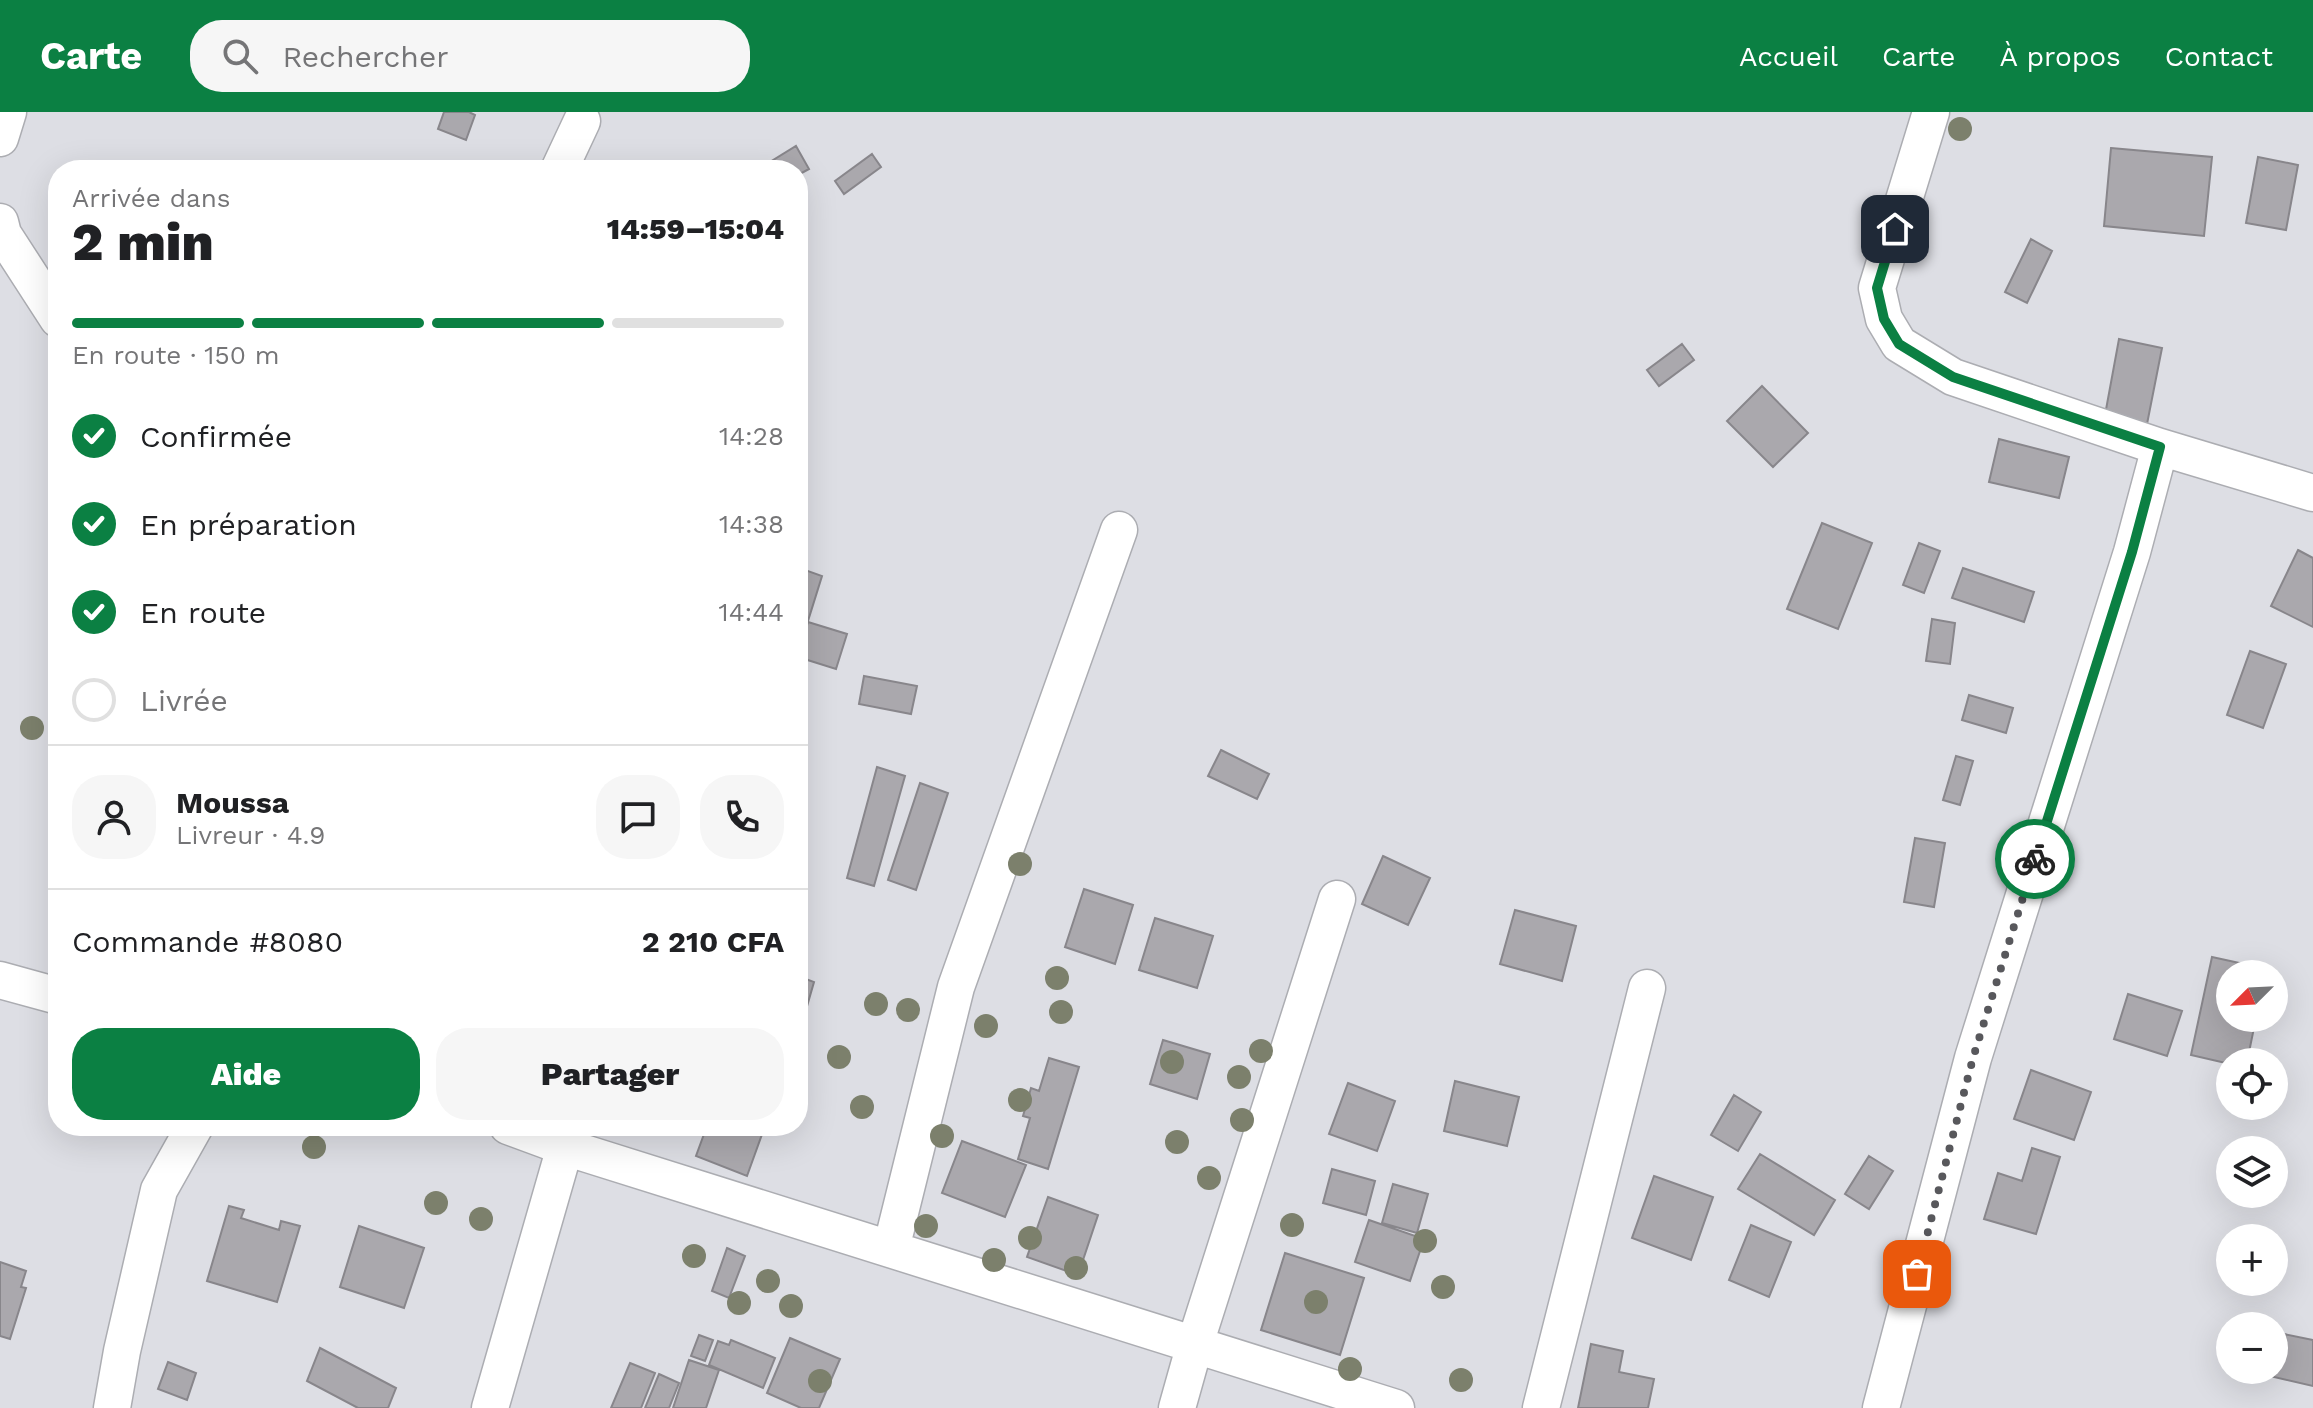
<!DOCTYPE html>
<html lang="fr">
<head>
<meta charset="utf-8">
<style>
	body { margin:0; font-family:"Work Sans",sans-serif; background:#f6f6f6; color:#202124; height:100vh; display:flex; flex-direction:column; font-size:30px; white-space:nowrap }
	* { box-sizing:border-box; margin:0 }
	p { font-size:26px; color:#757577 }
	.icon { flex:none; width:44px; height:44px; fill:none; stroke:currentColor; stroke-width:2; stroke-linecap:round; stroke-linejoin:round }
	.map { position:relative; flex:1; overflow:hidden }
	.side { position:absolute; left:48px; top:48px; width:760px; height:976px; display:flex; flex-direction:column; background:#fff; border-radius:32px; box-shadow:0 8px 32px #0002 }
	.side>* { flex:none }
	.needle { width:52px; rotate:246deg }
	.buttons { position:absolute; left:2216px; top:848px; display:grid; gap:16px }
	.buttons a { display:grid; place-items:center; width:72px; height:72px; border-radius:50%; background:#fff; box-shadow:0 8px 32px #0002; font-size:40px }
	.pin { position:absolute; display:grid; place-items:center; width:68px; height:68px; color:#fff; margin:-34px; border-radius:16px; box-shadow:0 4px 12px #0006 }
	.courier { position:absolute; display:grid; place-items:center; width:80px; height:80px; margin:-40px; border:6px solid #0b8043; border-radius:50%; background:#fff; color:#222; box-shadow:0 2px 10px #0007 }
	.headline em { font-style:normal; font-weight:800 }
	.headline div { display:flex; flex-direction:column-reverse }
	.headline { display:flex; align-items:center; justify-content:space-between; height:136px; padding:0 24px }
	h1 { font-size:52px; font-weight:800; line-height:60px }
	.bar { display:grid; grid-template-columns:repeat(4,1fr); gap:12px 8px; align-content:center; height:96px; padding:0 24px }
	.bar i { height:10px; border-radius:6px; background:#e0e0e0 }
	.bar .selected { background:#0b8043 }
	.bar p { grid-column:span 4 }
	.line { display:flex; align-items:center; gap:20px; padding:0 24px; border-top:2px solid #e0e0e0 }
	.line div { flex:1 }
	.round { display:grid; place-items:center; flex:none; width:84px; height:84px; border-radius:32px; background:#f6f6f6 }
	ol { padding:0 24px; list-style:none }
	li { display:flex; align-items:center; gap:24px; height:88px }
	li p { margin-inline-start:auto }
	li .icon { padding:8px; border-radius:50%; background:#0b8043; color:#fff; stroke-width:4 }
	li:last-child { color:#757577 }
	li i { width:44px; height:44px; border:4px solid #e0e0e0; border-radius:50% }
	.action { display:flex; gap:16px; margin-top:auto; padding:16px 24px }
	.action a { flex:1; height:92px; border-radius:32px; background:#0b8043; color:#fff; font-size:32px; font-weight:800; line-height:92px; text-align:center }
	.action a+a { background:#f6f6f6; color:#202124 }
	header { display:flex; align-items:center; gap:48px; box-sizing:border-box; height:112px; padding:0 40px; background:#0b8043; color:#fff }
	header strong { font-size:38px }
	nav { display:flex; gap:44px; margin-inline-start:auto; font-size:28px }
	.search { width:560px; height:72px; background:#f6f6f6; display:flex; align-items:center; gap:20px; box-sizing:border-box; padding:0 28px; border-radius:32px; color:#757577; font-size:30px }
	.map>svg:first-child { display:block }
	.building { fill:#aaa8ad; stroke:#88868b; stroke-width:2 }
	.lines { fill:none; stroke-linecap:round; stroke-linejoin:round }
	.minor-casing { stroke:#acadb2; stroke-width:39 }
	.minor { stroke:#fff; stroke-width:36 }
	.tree { fill:#7c806c }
	.done { stroke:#58585c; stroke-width:8; stroke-dasharray:0 14.4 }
	.route { stroke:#0b8043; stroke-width:10 }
</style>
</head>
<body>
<header>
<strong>Carte</strong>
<div class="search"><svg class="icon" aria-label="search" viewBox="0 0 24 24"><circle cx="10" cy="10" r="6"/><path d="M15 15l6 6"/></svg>Rechercher</div>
<nav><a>Accueil</a><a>Carte</a><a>À propos</a><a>Contact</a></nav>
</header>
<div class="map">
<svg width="2313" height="1296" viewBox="0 0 2313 1296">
	<rect width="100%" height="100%" fill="#dddee4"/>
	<!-- building -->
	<path class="building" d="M444,0H469L475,3L466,28L438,17Z
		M796,34L809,57L798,63V58H757Z
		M2111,36L2212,45L2204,124L2104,114Z
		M872,42L881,55L844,82L835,69Z
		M2258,45L2298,53L2286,118L2246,111Z
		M2031,127L2052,139L2027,191L2005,180Z
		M2119,227L2162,236L2147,312L2105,303Z
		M1682,232L1694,248L1659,274L1647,258Z
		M1762,274L1808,321L1773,355L1727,309Z
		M1999,327L2069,345L2059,386L1989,370Z
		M1822,411L1872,431L1838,517L1787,497Z
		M1919,431L1940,439L1924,481L1903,473Z
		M2298,438L2313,446V515L2271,494Z
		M798,452L803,454L802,457L822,464L798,541Z
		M1963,456L2034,480L2024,510L1952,486Z
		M1932,507L1955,511L1950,552L1926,549Z
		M808,510L847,522L836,557L798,545Z
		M2250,539L2286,552L2263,616L2227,603Z
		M864,564L917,574L911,602L859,592Z
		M1969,583L2013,596L2006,621L1962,608Z
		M1221,638L1269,662L1257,687L1208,664Z
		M1956,644L1973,649L1960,693L1943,688Z
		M877,655L905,664L874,774L847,766Z
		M920,671L948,681L916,778L888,768Z
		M1915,726L1945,731L1934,795L1904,790Z
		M1383,744L1430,766L1408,813L1362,792Z
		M1084,777L1133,793L1115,852L1065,835Z
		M1515,798L1576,814L1562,869L1500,852Z
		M1155,806L1213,824L1197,876L1139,858Z
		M2212,845L2267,857L2266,862H2230V906H2256L2247,950H2230V952L2191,943Z
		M798,864L814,870L799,922L798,921Z
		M2128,882L2182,899L2167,944L2114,927Z
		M1163,928L1210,942L1197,987L1150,972Z
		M1049,946L1079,955L1048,1057L1018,1047L1030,1006L1023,1004L1031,976L1039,979Z
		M2031,958L2091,980L2074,1028L2014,1007Z
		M1455,969L1519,985L1507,1034L1444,1019Z
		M1348,971L1395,989L1377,1039L1329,1022Z
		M1734,983L1761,1000L1738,1039L1711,1023Z
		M707,1014H765L747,1064L696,1044Z
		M962,1029L1026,1053L1005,1105L942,1081Z
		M2032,1036L2060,1045L2036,1122L1984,1107L1998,1061L2022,1069Z
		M1760,1042L1835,1088L1814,1123L1738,1077Z
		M1869,1044L1893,1059L1869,1097L1845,1082Z
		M1332,1057L1375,1069L1366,1103L1323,1091Z
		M1654,1064L1713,1085L1691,1148L1632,1126Z
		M1393,1072L1428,1082L1417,1121L1382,1111Z
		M1048,1085L1098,1103L1078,1163L1027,1145Z
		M229,1094L244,1098L241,1106L279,1118L281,1109L300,1114L277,1190L207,1169Z
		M1369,1108L1424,1127L1410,1169L1355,1150Z
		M1751,1113L1791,1130L1769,1185L1729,1168Z
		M359,1114L424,1136L404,1196L340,1175Z
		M727,1136L745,1144L729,1186L712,1179Z
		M1285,1141L1364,1166L1340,1243L1261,1218Z
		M0,1150L26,1159L21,1175L26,1176L10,1227L0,1224Z
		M2274,1220L2313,1228V1274L2257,1261L2258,1258H2274Z
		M699,1223L713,1228L705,1249L691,1244Z
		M790,1226L840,1247L819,1296H801L767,1281Z
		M731,1228L775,1246L763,1276L709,1253L718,1229L729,1233Z
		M1591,1232L1623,1239L1619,1260L1654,1267L1648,1296H1578Z
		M320,1236L396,1276L388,1296H358L307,1269Z
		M689,1248L719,1258L706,1296H673Z
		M168,1250L196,1261L187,1288L158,1277Z
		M630,1251L655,1261L641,1296H611Z
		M659,1262L679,1271L669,1296H645Z"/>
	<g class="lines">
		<defs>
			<path id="minor" d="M1931,0L1877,176L1884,207L1899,232L1953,265L2160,335L2313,381
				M0,26L8,0
				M559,58L582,9
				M0,110L3,122L58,207
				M0,868L58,884
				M508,1014L565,1035L1396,1296
				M891,1137L956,875L1119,418
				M112,1296L122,1239L159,1078L195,1014
				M490,1296L571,1014
				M1177,1296L1195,1232L1337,787
				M1541,1296L1647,876
				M1881,1296L1973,946L2132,440L2160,335"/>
		</defs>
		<!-- minor casing -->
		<use href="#minor" class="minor-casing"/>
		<!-- minor -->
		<use href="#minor" class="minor"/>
	</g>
	<!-- trees -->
	<g class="tree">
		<circle cx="1960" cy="17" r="12"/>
		<circle cx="32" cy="616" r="12"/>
		<circle cx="1020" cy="752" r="12"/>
		<circle cx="1057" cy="866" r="12"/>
		<circle cx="876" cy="892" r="12"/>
		<circle cx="908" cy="898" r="12"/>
		<circle cx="1061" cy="900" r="12"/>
		<circle cx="986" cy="914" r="12"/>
		<circle cx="1261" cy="939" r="12"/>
		<circle cx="839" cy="945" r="12"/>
		<circle cx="1172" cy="950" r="12"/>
		<circle cx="1239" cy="965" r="12"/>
		<circle cx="1020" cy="988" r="12"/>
		<circle cx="862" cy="995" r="12"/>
		<circle cx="1242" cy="1008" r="12"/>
		<circle cx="942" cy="1024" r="12"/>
		<circle cx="1177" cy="1030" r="12"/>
		<circle cx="314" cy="1035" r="12"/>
		<circle cx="1209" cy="1066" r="12"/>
		<circle cx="436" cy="1091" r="12"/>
		<circle cx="481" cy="1107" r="12"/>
		<circle cx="1292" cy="1113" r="12"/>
		<circle cx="926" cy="1114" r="12"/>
		<circle cx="1030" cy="1126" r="12"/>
		<circle cx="1425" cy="1129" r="12"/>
		<circle cx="694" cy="1144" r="12"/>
		<circle cx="994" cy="1148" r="12"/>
		<circle cx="1076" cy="1156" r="12"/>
		<circle cx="768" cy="1169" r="12"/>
		<circle cx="1443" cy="1175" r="12"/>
		<circle cx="1316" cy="1190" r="12"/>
		<circle cx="739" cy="1191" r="12"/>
		<circle cx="791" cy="1194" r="12"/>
		<circle cx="1350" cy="1257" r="12"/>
		<circle cx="1461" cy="1268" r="12"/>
		<circle cx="820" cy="1269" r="12"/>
	</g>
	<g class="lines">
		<!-- done -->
		<path class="done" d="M1917,1162L1973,946L2035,747"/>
		<!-- route -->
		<path class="route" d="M1895,117L1877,176L1884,207L1899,232L1953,265L2160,335L2132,440L2035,747"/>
	</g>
</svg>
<div class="buttons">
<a><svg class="needle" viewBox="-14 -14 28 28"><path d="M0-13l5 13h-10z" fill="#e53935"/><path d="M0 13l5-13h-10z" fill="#757577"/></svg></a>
<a><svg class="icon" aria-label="locate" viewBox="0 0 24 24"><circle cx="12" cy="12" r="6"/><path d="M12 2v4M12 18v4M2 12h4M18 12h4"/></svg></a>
<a><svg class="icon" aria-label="layers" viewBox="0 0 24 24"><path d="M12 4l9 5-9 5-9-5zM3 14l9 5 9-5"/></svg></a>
<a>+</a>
<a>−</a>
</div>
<div class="pin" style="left:1917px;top:1162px;background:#ea580c"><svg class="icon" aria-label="bag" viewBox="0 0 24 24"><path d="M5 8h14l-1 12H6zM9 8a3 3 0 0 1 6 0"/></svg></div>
<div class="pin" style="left:1895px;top:117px;background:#1f2937"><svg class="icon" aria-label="home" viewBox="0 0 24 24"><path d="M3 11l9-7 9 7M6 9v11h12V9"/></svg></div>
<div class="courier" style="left:2035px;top:747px"><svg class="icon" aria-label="bike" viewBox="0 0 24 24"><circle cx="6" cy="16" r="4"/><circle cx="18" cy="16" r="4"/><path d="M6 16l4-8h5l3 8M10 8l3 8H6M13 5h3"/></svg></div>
<section class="side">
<div class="headline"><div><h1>2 min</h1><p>Arrivée dans</p></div><em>14:59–15:04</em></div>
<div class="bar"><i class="selected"></i><i class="selected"></i><i class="selected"></i><i></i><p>En route · 150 m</p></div>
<ol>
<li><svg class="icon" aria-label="check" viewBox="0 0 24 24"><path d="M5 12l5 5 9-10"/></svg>Confirmée<p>14:28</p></li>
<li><svg class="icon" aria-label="check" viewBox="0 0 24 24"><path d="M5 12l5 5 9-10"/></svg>En préparation<p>14:38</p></li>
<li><svg class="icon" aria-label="check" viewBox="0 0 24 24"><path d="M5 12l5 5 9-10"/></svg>En route<p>14:44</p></li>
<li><i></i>Livrée</li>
</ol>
<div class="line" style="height:144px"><a class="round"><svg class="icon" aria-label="person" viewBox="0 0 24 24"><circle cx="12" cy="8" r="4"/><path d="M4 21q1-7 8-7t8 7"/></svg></a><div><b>Moussa</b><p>Livreur · 4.9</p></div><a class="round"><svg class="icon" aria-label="chat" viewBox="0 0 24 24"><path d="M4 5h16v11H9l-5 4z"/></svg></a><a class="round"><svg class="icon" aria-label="phone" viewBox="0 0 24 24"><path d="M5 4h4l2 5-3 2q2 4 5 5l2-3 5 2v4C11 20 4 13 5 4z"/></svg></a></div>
<div class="line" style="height:104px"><div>Commande #8080</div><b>2 210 CFA</b></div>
<div class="action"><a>Aide</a><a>Partager</a></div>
</section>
</div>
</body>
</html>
